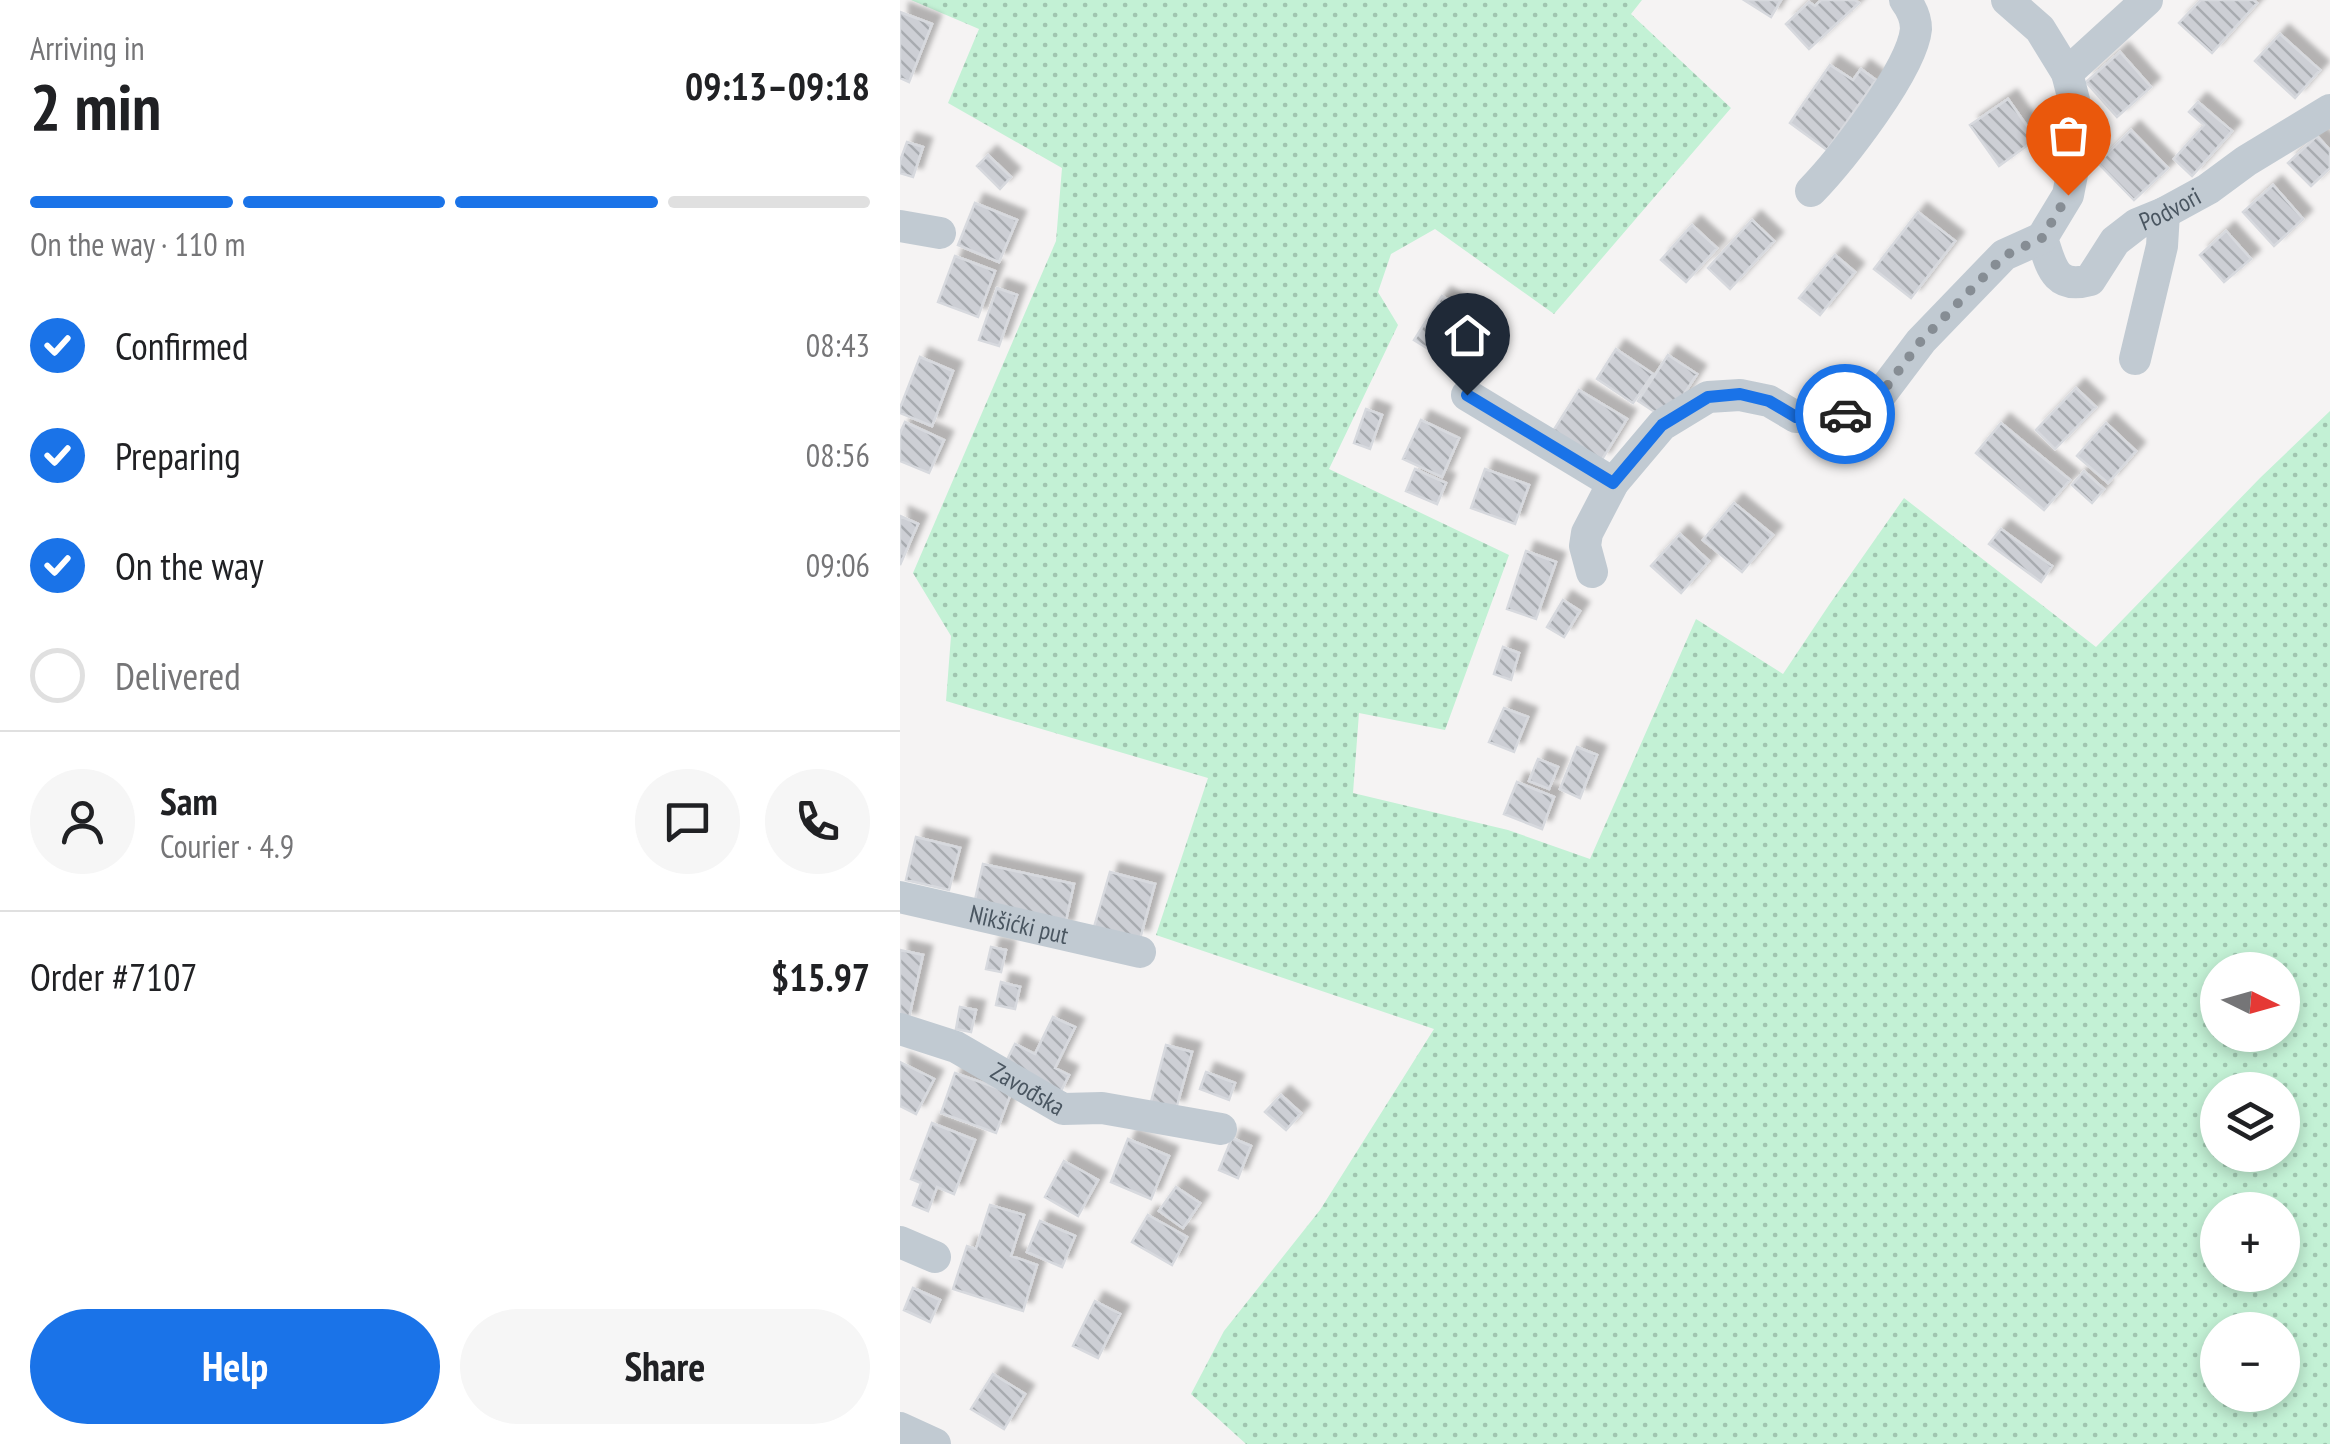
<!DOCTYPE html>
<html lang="en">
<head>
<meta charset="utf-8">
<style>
	body { margin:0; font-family:"PT Sans Narrow",sans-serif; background:#f6f6f6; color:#202124; height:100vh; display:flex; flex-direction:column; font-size:38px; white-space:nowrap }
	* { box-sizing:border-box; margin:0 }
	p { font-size:32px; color:#757577 }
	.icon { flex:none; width:55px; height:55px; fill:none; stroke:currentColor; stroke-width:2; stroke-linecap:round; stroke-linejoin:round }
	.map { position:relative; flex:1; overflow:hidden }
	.panel { display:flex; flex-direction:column; background:#fff; width:900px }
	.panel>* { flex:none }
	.needle { width:65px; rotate:95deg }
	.controls { position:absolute; left:1300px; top:952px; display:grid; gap:20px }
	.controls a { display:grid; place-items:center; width:100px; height:100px; border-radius:50%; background:#fff; box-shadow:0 5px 15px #0003; font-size:50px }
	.pin { position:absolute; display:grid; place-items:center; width:85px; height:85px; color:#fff; margin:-102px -42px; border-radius:50% 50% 50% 0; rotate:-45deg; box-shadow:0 0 10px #0007 }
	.pin .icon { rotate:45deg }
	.courier { position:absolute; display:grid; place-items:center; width:100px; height:100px; margin:-50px; border:8px solid #1a73e8; border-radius:50%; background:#fff; color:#222; box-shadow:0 2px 12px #0007 }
	.overview em { font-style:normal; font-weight:800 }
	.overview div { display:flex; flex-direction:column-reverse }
	.overview { display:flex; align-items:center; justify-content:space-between; height:170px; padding:0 30px }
	h1 { font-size:65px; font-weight:800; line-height:75px }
	.bar { display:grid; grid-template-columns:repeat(4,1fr); gap:15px 10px; align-content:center; height:120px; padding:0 30px }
	.bar i { height:12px; border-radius:8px; background:#e0e0e0 }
	.bar .on { background:#1a73e8 }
	.bar p { grid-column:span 4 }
	.line { display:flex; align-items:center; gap:25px; padding:0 30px; border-top:2px solid #e0e0e0 }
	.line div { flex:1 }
	.round { display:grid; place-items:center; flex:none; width:105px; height:105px; border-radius:52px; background:#f6f6f6 }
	ol { padding:0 30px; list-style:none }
	li { display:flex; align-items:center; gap:30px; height:110px }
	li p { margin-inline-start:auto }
	li .icon { padding:10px; border-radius:50%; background:#1a73e8; color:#fff; stroke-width:4 }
	li:last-child { color:#757577 }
	li i { width:55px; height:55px; border:5px solid #e0e0e0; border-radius:50% }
	.action { display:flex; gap:20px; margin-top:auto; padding:20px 30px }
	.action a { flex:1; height:115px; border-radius:60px; background:#1a73e8; color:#fff; font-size:40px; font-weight:800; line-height:115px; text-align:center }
	.action a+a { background:#f6f6f6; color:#202124 }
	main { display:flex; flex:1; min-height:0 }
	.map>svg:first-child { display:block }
	.green { fill:url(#green-dots); fill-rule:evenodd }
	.building { fill:url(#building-back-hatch); stroke:#d7d9de; stroke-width:2.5; filter:url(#shadow) }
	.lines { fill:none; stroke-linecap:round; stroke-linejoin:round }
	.minor { stroke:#c1cad2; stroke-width:32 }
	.done { stroke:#868d94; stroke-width:10; stroke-dasharray:0 18 }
	.route { stroke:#1a73e8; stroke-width:12 }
	.labels { text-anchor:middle; stroke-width:8; stroke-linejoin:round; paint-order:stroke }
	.street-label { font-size:25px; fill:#4a5661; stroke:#fff }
</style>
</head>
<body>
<main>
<section class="panel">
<div class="overview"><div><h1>2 min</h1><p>Arriving in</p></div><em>09:13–09:18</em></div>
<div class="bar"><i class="on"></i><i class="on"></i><i class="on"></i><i></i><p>On the way · 110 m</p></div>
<ol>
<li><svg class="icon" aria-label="check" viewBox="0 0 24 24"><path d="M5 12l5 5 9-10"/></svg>Confirmed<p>08:43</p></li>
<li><svg class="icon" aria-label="check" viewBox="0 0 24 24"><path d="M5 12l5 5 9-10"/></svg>Preparing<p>08:56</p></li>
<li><svg class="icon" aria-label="check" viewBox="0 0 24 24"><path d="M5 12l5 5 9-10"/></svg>On the way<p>09:06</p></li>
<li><i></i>Delivered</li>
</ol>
<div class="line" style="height:180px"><a class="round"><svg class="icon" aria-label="person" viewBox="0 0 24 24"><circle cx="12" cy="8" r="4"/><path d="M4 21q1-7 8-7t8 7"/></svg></a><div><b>Sam</b><p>Courier · 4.9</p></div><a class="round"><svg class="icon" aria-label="chat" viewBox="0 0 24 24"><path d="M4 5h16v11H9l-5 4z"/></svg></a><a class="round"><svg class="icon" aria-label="phone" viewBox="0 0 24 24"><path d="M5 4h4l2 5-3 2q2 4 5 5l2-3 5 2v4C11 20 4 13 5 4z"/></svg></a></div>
<div class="line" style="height:130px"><div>Order #7107</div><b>$15.97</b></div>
<div class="action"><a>Help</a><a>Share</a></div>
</section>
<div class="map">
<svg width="1430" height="1444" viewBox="0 0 1430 1444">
	<defs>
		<pattern id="green-dots" width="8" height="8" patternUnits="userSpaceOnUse" patternTransform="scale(2.5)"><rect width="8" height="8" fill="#c3f1d5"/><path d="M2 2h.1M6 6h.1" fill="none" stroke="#a0c6b0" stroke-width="1.8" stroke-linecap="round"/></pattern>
		<pattern id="building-back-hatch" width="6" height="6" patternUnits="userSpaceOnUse" patternTransform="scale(2.5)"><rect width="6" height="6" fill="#cdcfd5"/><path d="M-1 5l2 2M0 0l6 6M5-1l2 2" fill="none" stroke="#a8abb0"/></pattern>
		<filter id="shadow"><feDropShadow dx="9" dy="-9" stdDeviation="2.5" flood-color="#0004"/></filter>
	</defs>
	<rect width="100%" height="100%" fill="#f5f3f3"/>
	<!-- green -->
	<path class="green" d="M11,0H742L731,14L831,108L654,314L535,229L491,254L478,292L498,325L429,469L609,555L545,730L459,713L453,793L608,830L690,859L796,619L883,674L929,605L1004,498L1196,647L1360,478L1430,411V1444H346L291,1394L324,1331L420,1210L534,1029L256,935L308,778L46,701L51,636L13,573L156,241L162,168L48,103L79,29ZM1382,970V1035H1318V970ZM1318,1090H1382V1155H1318ZM1318,1210H1382V1275H1318ZM1318,1330H1382V1395H1318Z"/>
	<!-- building -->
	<path class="building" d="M844,0H881L871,17Z
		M921,0H955L959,3L909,49L886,24L909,2L915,6Z
		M1301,0H1354L1357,3L1312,53L1279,23Z
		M0,12L32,24L9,82L0,78Z
		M1380,34L1420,70L1395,98L1355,61Z
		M1220,52L1251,87L1217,117L1186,82Z
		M930,65L953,80L961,69L976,80L927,150L890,123Z
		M1108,99L1136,139L1099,166L1070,125Z
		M1298,102L1332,131L1292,176L1274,159L1304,125L1289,112Z
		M1231,130L1268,168L1234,200L1198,163Z
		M1417,136L1430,150V168L1411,186L1388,163Z
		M7,142L23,147L13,177L0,173V161Z
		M88,155L111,177L100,189L77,166Z
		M1373,185L1403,219L1374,246L1343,212Z
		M75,203L117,220L99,262L58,245Z
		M1018,212L1055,241L1011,298L974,269Z
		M852,220L874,241L830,289L808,268Z
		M792,225L817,248L786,282L761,260Z
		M1326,231L1351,259L1324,282L1300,255Z
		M935,255L955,272L920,315L899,298Z
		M55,256L95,271L78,317L38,302Z
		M97,288L117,295L99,346L79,340Z
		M542,296L584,322L556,366L514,340Z
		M716,349L753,374L733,403L697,379Z
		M768,355L797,374L767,420L738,401Z
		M20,357L53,371L32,426L0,413V408Z
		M1176,388L1196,407L1155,449L1136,430Z
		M679,390L727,419L701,461L653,431Z
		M466,409L482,415L470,449L454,443Z
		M521,420L559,438L542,477L503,459Z
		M5,422L44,440L29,473L0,461V433Z
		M1101,423L1170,480L1144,510L1076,453Z
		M1206,423L1236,451L1208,483L1177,456Z
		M515,469L546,483L537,504L506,491Z
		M585,469L629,485L615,524L571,508Z
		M1184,471L1204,489L1192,503L1172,485Z
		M834,503L873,535L842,572L803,540Z
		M0,516L18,524L0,565Z
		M1101,529L1152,566L1141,582L1089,544Z
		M780,534L809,561L781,593L751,566Z
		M626,551L656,562L636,619L607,609Z
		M663,600L680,611L664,637L647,627Z
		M603,647L619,653L611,680L594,674Z
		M604,708L628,717L614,752L589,742Z
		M677,747L697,755L680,798L660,789Z
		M638,759L658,767L649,789L629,781Z
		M617,782L654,797L642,829L604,814Z
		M16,837L60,848L49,890L6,880Z
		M83,864L174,884L164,929L73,909Z
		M210,872L255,884L240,939L194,927Z
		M91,947L106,950L101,972L86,969Z
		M0,950L23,955L8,1022L0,1020Z
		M101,982L120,987L115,1009L96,1005Z
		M60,1007L76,1010L71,1032L56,1029Z
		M153,1017L175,1027L155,1068L169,1075L159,1095L103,1068L115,1044L135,1054Z
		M266,1045L292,1052L276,1109L251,1102Z
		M0,1062L34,1079L16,1114L0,1106Z
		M306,1072L335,1083L329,1100L300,1089Z
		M55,1073L111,1093L96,1133L41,1113Z
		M381,1095L401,1113L386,1130L365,1112Z
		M32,1123L75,1140L54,1194L37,1187L28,1211L13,1205L21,1183L11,1179Z
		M332,1138L351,1146L338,1178L319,1170Z
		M228,1139L269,1156L251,1199L211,1182Z
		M164,1161L198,1180L178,1216L145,1197Z
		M276,1187L300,1203L283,1228L259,1211Z
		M90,1205L124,1215L111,1256L137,1265L123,1311L53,1289L67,1246L76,1249Z
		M248,1215L287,1237L272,1265L232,1242Z
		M140,1221L175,1236L162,1267L127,1252Z
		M13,1288L40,1300L30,1322L4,1310Z
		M195,1301L220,1314L198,1358L173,1346Z
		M93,1374L125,1394L104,1429L71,1409Z"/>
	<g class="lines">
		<!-- minor -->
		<g class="minor">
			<path id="s1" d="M1107,0L1140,29L1167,73L1177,112L1175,159L1168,195L1142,238C1151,265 1154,290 1190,280L1215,241L1237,224L1264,213L1308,189L1346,161L1430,110"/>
			<path d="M1167,73L1247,0"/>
			<path d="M911,191C940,161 1012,70 1016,29C1016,19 1011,8 1005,0"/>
			<path d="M0,226L40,233"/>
			<path d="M1235,359L1262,246L1264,213"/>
			<path d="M567,395L713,483"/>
			<path d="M692,572L685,546L687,533L713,483L762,425L808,397L840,395L869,401L896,417H924L958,413L981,394L1021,341L1104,255L1142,238"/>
			<path id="s2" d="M0,897L240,952"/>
			<path id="s3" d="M0,1029L56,1047L163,1109L202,1108L321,1129"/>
			<path d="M0,1242L35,1257"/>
			<path d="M0,1428L35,1444"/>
		</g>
	</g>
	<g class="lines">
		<!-- done -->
		<path class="done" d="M945,414L958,413L981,394L1021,341L1104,256L1142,238L1168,195"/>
		<!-- route -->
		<path class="route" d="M567,395L713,483L762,425L808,397L840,394L869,401L896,417L945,414"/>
	</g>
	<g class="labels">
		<!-- street labels -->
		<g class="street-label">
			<text dy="9" stroke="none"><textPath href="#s1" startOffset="455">Podvori</textPath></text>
			<text dy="9" stroke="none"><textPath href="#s2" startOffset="122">Nikšićki put</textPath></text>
			<text dy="9" stroke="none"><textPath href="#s3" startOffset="142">Zavođska</textPath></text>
		</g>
	</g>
</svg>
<div class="controls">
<a><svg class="needle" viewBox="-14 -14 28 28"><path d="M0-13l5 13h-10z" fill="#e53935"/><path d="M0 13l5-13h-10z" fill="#757577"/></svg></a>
<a><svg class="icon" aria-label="layers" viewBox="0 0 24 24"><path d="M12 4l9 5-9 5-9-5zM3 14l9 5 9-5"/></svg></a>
<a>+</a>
<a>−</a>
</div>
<div class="pin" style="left:1168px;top:195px;background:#ea580c"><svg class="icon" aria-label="bag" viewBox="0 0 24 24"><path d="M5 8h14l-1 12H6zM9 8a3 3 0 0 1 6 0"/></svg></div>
<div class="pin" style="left:567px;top:395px;background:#1f2937"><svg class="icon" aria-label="home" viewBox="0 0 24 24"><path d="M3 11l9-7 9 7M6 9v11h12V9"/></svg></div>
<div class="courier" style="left:945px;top:414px"><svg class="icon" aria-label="car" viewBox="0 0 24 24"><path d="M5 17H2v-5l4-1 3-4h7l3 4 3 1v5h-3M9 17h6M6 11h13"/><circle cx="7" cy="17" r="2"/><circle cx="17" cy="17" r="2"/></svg></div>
</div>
</main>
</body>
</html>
